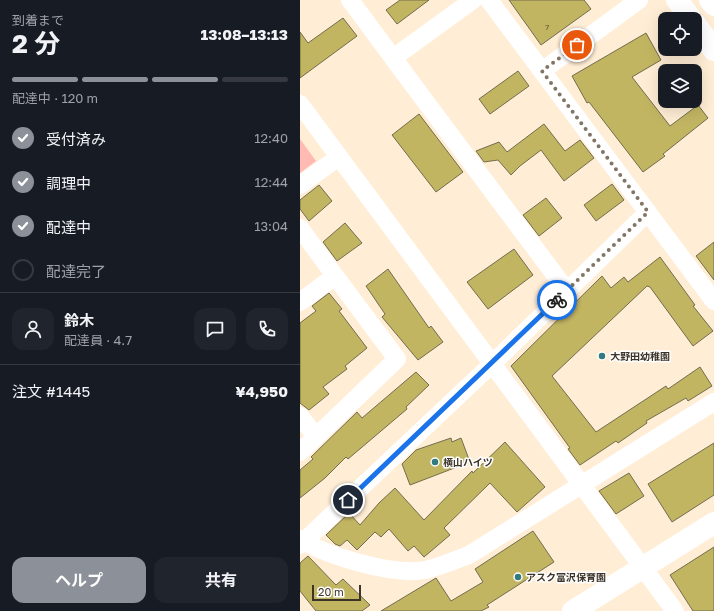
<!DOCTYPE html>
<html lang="ja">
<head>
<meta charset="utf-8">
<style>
	body { margin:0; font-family:"Golos Text","Noto Sans JP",sans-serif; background:#20242c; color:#f1f3f6; height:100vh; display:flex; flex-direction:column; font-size:15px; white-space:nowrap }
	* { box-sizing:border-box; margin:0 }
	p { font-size:13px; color:#9ea1a6 }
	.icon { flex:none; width:22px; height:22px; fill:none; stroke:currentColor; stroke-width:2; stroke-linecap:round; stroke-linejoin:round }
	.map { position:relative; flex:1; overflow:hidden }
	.sheet { display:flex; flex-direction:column; background:#171b24; width:300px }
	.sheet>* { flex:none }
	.controls { position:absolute; left:358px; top:12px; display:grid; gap:8px }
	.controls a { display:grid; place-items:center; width:44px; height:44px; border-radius:8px; background:#171b24; box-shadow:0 4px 16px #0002; font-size:20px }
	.scale { position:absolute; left:12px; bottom:10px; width:49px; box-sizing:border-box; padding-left:4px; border:2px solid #3d3429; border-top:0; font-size:11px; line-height:14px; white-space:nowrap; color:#3d3429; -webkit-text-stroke:3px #fff; paint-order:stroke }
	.pin { position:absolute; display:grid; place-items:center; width:34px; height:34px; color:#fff; margin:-17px; border:2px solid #fff; border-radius:50%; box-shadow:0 1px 4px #0007 }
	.courier { position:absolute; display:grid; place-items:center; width:40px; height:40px; margin:-20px; border:3px solid #1a73e8; border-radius:50%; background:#fff; color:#222; box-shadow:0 1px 5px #0007 }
	.head em { font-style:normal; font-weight:700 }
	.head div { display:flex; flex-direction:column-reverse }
	.head { display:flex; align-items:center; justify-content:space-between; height:68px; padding:0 12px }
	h1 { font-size:26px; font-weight:700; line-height:30px }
	.bar { display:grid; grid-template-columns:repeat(4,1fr); gap:6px 4px; align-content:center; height:48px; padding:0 12px }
	.bar i { height:5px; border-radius:3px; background:#363941 }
	.bar .on { background:#8c9099 }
	.bar p { grid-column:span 4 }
	.line { display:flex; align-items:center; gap:10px; padding:0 12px; border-top:1px solid #363941 }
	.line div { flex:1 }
	.round { display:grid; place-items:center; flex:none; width:42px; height:42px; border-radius:12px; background:#20242c }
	ol { padding:0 12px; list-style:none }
	li { display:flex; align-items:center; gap:12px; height:44px }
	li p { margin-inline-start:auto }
	li .icon { padding:4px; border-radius:50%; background:#8c9099; color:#fff; stroke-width:4 }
	li:last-child { color:#9ea1a6 }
	li i { width:22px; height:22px; border:2px solid #363941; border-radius:50% }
	.cta { display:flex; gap:8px; margin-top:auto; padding:8px 12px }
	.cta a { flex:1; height:46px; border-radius:12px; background:#8c9099; color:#fff; font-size:16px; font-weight:700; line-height:46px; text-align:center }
	.cta a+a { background:#20242c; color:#f1f3f6 }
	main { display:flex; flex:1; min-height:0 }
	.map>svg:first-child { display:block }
	.green { fill:#ffbab4 }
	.building { fill:#c2b562; stroke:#726d4e }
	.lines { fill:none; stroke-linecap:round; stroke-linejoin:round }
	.street { stroke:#fff; stroke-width:18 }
	.secondary { stroke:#fff; stroke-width:22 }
	.done { stroke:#817565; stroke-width:4; stroke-dasharray:0 7.2 }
	.route { stroke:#1a73e8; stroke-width:5 }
	.poi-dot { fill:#317a7f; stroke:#fff; stroke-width:1.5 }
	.labels { text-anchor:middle; stroke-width:3; stroke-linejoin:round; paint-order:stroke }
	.number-label { font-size:8px; fill:#5e5437 }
	.poi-label { font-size:10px; font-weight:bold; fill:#3d3429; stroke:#fff; text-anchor:start }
</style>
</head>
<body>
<main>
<section class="sheet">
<div class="head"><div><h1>2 分</h1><p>到着まで</p></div><em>13:08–13:13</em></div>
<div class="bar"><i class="on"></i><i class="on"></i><i class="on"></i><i></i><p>配達中 · 120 m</p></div>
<ol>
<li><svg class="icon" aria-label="check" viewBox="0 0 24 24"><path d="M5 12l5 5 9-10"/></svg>受付済み<p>12:40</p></li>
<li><svg class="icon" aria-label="check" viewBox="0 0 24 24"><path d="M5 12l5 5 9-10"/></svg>調理中<p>12:44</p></li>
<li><svg class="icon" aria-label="check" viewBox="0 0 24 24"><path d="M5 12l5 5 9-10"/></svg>配達中<p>13:04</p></li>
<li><i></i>配達完了</li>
</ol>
<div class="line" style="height:72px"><a class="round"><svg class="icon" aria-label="person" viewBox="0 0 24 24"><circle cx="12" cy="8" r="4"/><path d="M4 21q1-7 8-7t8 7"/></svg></a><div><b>鈴木</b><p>配達員 · 4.7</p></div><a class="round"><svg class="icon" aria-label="chat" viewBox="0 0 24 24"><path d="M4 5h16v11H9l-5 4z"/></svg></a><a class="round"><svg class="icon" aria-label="phone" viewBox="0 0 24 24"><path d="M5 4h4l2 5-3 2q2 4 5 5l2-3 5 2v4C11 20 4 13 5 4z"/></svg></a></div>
<div class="line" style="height:52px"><div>注文 #1445</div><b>¥4,950</b></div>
<div class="cta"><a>ヘルプ</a><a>共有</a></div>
</section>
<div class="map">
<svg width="414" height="611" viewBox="0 0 414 611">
	<rect width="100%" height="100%" fill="#ffedd5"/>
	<!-- green -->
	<path class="green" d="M0,139L16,161L0,173Z"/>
	<!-- building -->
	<path class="building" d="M100,0H129L97,24L86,10Z
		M209,0H284L291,9L241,45Z
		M43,18L57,36L0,78V32L8,43Z
		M346,33L361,60L332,77L370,126L398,105L408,118L363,154L365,156L343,172L289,102L287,103L272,76Z
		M218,71L229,86L190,114L179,99Z
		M119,114L163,172L136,192L92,135Z
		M244,124L265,151L280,140L294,158L264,181L241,150L220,166L211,175L198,160L184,162L176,151L199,142L207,152Z
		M312,184L324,200L296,221L284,205Z
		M19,185L32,201L9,221L0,209V200Z
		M246,198L262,218L239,236L223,215Z
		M45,223L62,243L37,261L23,242Z
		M414,242V280L396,256Z
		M214,249L233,275L188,309L167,282Z
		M360,257L395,305L393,306L413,331L393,346L350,287L347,286L252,376L296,432L366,386L368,389L400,367L412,386L388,401L386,398L346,421L347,423L318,443L316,441L280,465L268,449L270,448L211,366L302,276L311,288L324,277L328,282Z
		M88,269L129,328L131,326L143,342L118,360L82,317L85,314L66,286Z
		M29,293L42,309L39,311L67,348L45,366L47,369L23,387L29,394L9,410L0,403V323L16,311L12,306Z
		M116,372L129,385L106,407L107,409L48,459L46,457L25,478L0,498V470L13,459L11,457L57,412L62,418Z
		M151,438L152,442L161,438L170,462L110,485L102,464L116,450Z
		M205,442L245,487L217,512L190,483L144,528L150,535L124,557L114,546L108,551L89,529L81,537L75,532L57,550L47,540L40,546L35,544L26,535L49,513L60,525L79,503L95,488L124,520L172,471L173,473Z
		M414,443V495L372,522L348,484Z
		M329,473L344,496L316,514L299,491Z
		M233,531L254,562L187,605L189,607L181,611H81L136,578L151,601L183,582L175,569Z
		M414,547V611H393L370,575Z
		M8,556L36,585L43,579L70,605L62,611H16L0,591V563Z"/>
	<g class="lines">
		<!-- street -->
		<path class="street" d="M50,0L93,58L173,0
			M189,0L242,71L339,0
			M93,58L267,291
			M242,71L414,301
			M0,104L375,611
			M0,185L39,157
			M0,228L35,276L0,302
			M0,416L16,437
			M0,452L97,359L35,276
			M0,539C27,556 93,576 125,570C140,567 155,560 169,555L414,402
			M0,545L192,364L348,212"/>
		<!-- secondary -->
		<path class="secondary" d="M377,0L391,19
			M410,0L414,5
			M395,24L414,50
			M273,611L414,523"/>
	</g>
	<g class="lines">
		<!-- done -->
		<path class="done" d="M257,300L348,212L242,71L277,45"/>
		<!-- route -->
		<path class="route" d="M48,500L257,300"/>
	</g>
	<!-- markers -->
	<g class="poi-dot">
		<circle cx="302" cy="356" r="4"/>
		<circle cx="135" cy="462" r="4"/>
		<circle cx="218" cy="577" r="4"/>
	</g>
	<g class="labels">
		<!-- number labels -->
		<g class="number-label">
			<text x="247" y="30">7</text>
		</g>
		<!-- poi labels -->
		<g class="poi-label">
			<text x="310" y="360">大野田幼稚園</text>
			<text x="143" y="466">横山ハイツ</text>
			<text x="226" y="581">アスク富沢保育園</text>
		</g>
	</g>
</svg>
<div class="controls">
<a><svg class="icon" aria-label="locate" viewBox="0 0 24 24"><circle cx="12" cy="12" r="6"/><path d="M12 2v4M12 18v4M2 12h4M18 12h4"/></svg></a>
<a><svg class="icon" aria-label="layers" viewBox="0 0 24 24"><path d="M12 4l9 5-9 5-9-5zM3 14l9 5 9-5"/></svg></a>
</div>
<div class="scale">20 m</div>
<div class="pin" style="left:277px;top:45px;background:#ea580c"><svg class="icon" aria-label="bag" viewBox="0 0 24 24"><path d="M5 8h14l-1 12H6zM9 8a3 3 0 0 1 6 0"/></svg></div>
<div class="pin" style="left:48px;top:500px;background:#1f2937"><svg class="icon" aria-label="home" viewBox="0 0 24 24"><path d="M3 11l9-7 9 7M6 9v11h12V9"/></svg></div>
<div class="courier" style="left:257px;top:300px"><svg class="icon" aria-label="bike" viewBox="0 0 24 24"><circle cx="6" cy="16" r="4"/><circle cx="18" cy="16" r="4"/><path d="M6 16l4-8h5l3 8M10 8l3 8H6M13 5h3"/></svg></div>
</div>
</main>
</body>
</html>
